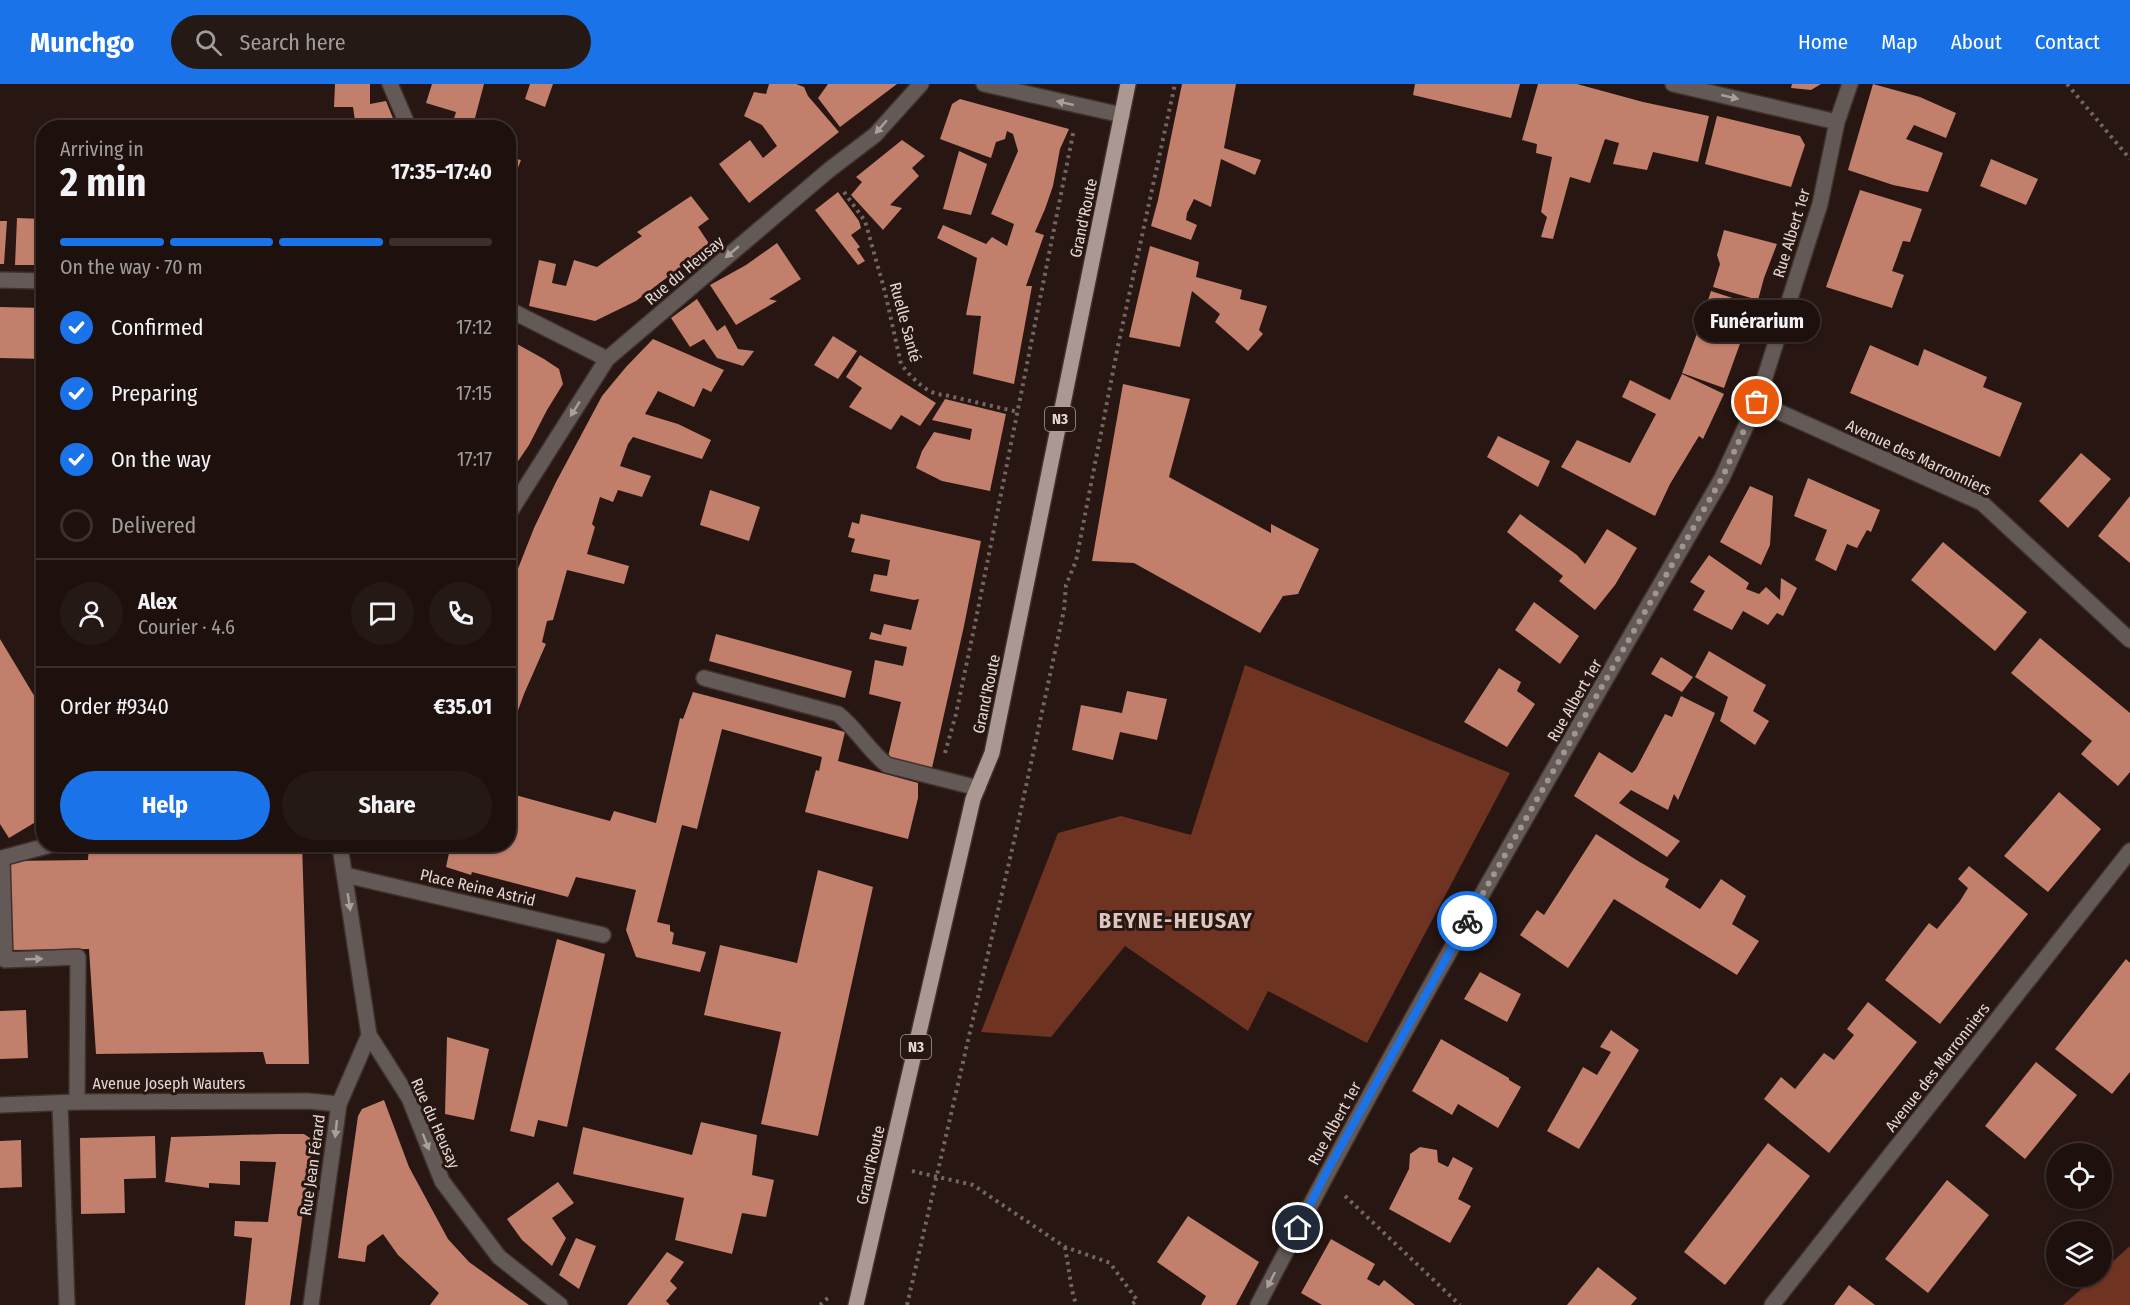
<!DOCTYPE html>
<html lang="en">
<head>
<meta charset="utf-8">
<style>
	body { margin:0; font-family:"Fira Sans Condensed",sans-serif; background:#251916; color:#f1f3f6; height:100vh; display:flex; flex-direction:column; font-size:22px; white-space:nowrap }
	* { box-sizing:border-box; margin:0 }
	p { font-size:20px; color:#a09d9d }
	.icon { flex:none; width:33px; height:33px; fill:none; stroke:currentColor; stroke-width:2; stroke-linecap:round; stroke-linejoin:round }
	.map { position:relative; flex:1; overflow:hidden }
	.panel { position:absolute; left:36px; top:36px; width:480px; height:732px; display:flex; flex-direction:column; background:#1d100d; border-radius:24px; box-shadow:0 2px 4px #0004,0 0 0 2px #3b302e }
	.panel>* { flex:none }
	.tools { position:absolute; left:2046px; top:1059px; display:grid; gap:12px }
	.tools a { display:grid; place-items:center; width:66px; height:66px; border-radius:50%; background:#1d100d; box-shadow:0 2px 4px #0004,0 0 0 2px #3b302e; font-size:30px }
	.pin { position:absolute; display:grid; place-items:center; width:51px; height:51px; color:#fff; margin:-26px; border:3px solid #fff; border-radius:50%; box-shadow:0 2px 6px #0007 }
	.courier { position:absolute; display:grid; place-items:center; width:60px; height:60px; margin:-30px; border:4px solid #1a73e8; border-radius:50%; background:#fff; color:#222; box-shadow:0 2px 8px #0007 }
	.bubble { position:absolute; height:42px; border-radius:21px; background:#1d100d; box-shadow:0 2px 4px #0004,0 0 0 2px #3b302e; font-size:20px; font-weight:700; line-height:42px; text-align:center }
	.summary em { font-style:normal; font-weight:700 }
	.summary div { display:flex; flex-direction:column-reverse }
	.summary { display:flex; align-items:center; justify-content:space-between; height:102px; padding:0 24px }
	h1 { font-size:39px; font-weight:700; line-height:45px }
	.bar { display:grid; grid-template-columns:repeat(4,1fr); gap:9px 6px; align-content:center; height:72px; padding:0 24px }
	.bar i { height:8px; border-radius:4px; background:#3b302e }
	.bar .on { background:#1a73e8 }
	.bar p { grid-column:span 4 }
	.line { display:flex; align-items:center; gap:15px; padding:0 24px; border-top:2px solid #3b302e }
	.line div { flex:1 }
	.round { display:grid; place-items:center; flex:none; width:63px; height:63px; border-radius:32px; background:#251916 }
	ol { padding:0 24px; list-style:none }
	li { display:flex; align-items:center; gap:18px; height:66px }
	li p { margin-inline-start:auto }
	li .icon { padding:6px; border-radius:50%; background:#1a73e8; color:#fff; stroke-width:4 }
	li:last-child { color:#a09d9d }
	li i { width:33px; height:33px; border:3px solid #3b302e; border-radius:50% }
	.button { display:flex; gap:12px; margin-top:auto; padding:12px 24px }
	.button a { flex:1; height:69px; border-radius:36px; background:#1a73e8; color:#fff; font-size:24px; font-weight:700; line-height:69px; text-align:center }
	.button a+a { background:#251916; color:#f1f3f6 }
	header { display:flex; align-items:center; gap:36px; box-sizing:border-box; height:84px; padding:0 30px; background:#1a73e8; color:#fff }
	header strong { font-size:28px }
	nav { display:flex; gap:33px; margin-inline-start:auto; font-size:21px }
	.search { width:420px; height:54px; background:#251916; display:flex; align-items:center; gap:15px; box-sizing:border-box; padding:0 21px; border-radius:33px; color:#a09d9d; font-size:22px }
	.map>svg:first-child { display:block }
	.forest { fill:#6f3322 }
	.building { fill:#c27f6b }
	.lines { fill:none; stroke-linecap:round; stroke-linejoin:round }
	.lane-casing { stroke:#41312c; stroke-width:18 }
	.street-casing { stroke:#41312c; stroke-width:18 }
	.primary-casing { stroke:#41312c; stroke-width:18 }
	.path { stroke:#746561; stroke-width:4; stroke-dasharray:3 4.5; stroke-linecap:butt }
	.lane { stroke:#635956; stroke-width:15 }
	.street { stroke:#635956; stroke-width:15 }
	.primary { stroke:#ac9892; stroke-width:15 }
	.oneway { fill:#aa9f9b }
	.done { stroke:#a29490; stroke-width:6; stroke-dasharray:0 10.8 }
	.route { stroke:#1a73e8; stroke-width:8 }
	.labels { text-anchor:middle; stroke-width:6; stroke-linejoin:round; paint-order:stroke }
	.shield { fill:#271611; stroke:#ab9e9a; stroke-width:1.5 }
	.shield-label { font-size:15px; font-weight:bold; fill:#e4d8d4 }
	.street-label { font-size:16px; fill:#e4d8d4; stroke:#271611 }
	.district-label { font-size:22px; font-weight:bold; letter-spacing:1.5px; fill:#dec6bf; stroke:#271611 }
</style>
</head>
<body>
<header>
<strong>Munchgo</strong>
<div class="search"><svg class="icon" aria-label="search" viewBox="0 0 24 24"><circle cx="10" cy="10" r="6"/><path d="M15 15l6 6"/></svg>Search here</div>
<nav><a>Home</a><a>Map</a><a>About</a><a>Contact</a></nav>
</header>
<div class="map">
<svg width="2130" height="1221" viewBox="0 0 2130 1221">
	<rect width="100%" height="100%" fill="#271611"/>
	<!-- forest -->
	<path class="forest" d="M1245,581L1510,689L1367,959L1268,907L1248,947L1125,862L1051,953L981,948L1058,749L1121,732L1191,751Z
		M2130,1162V1221H2063L2095,1193L2102,1192V1187Z"/>
	<!-- building -->
	<path class="building" d="M335,0H370V20L386,17L397,44H356L353,23H334Z
		M432,0H484L475,34L504,44H451L456,28L426,19Z
		M530,0H553L545,23L525,15Z
		M769,0H796L804,3L808,12L839,48L749,119L719,80L750,56L763,74L777,62L762,41L744,32L754,8L766,10Z
		M828,0H897L840,43L818,14Z
		M1182,0H1236L1224,64L1261,76L1255,91L1221,75L1211,123L1194,115L1187,129L1186,136L1197,141L1191,156L1151,142L1158,116Z
		M1415,0H1520L1511,34L1413,11Z
		M1538,0H1577L1643,18L1709,32L1698,78L1653,68L1647,86L1613,80L1619,59L1605,55L1590,99L1570,93L1553,155L1541,153L1547,133L1541,128L1552,73L1536,69L1537,60L1522,56Z
		M1792,0H1821L1811,6L1791,4Z
		M1873,0L1920,13L1956,29L1946,54L1914,41L1906,55L1943,69L1928,108L1893,101L1848,86Z
		M960,15L1069,45L1060,65L1053,102L1045,125L1035,148L1044,151L1026,202H1032L1014,300L973,290L981,232L966,231L977,174L937,154L943,141L986,160L992,153L1007,162L1014,140L991,130L1018,67L1013,50L1007,47L1005,55L996,58L991,74L940,55L952,20Z
		M1717,32L1800,52L1805,61L1791,103L1705,80Z
		M902,56L925,72L912,84L919,92L890,121L902,124L883,146L851,111L862,98L856,93Z
		M959,67L987,80L971,131L943,125Z
		M508,73L521,76L511,102L508,101Z
		M1991,75L2038,95L2026,121L1980,102Z
		M1860,106L1922,125L1910,158L1903,157L1892,187L1904,191L1892,224L1826,203Z
		M838,108L859,137L861,144L851,151L860,163L857,165L865,177L858,181L815,126Z
		M691,112L709,135L698,143L710,161L636,217L595,237L529,222L539,176L556,180L552,199L566,202L574,176L597,183L642,152L637,148Z
		M17,134L44,135V181H15Z
		M0,137H7L4,180H0Z
		M1724,146L1777,160L1764,194L1758,216L1713,203L1720,180L1717,171Z
		M777,159L801,195L769,215L777,217L736,241L710,201L746,181Z
		M1150,162L1199,178L1196,193L1242,206L1240,215L1267,222L1259,246L1263,250L1248,267L1215,238L1220,230L1192,207L1180,263L1129,253Z
		M1711,207L1754,221L1724,304L1682,289L1698,247Z
		M697,215L717,247L725,241L738,265L754,267L743,282L717,274L704,255L690,263L671,234Z
		M0,223L44,224V275L0,274Z
		M833,252L857,267L838,295L814,281Z
		M508,255L544,275L559,285L563,300L547,326L529,361L508,392Z
		M653,255L724,286L711,308L703,304L694,323L658,307L645,330L678,340L711,356L702,375L633,353L628,360L620,382L651,392L642,413L618,406L613,418L600,413L592,440L595,443L587,470L629,482L624,500L567,486L553,536L547,537L542,558L546,560L524,610L508,654V510L534,444L556,398L586,342L602,312L626,283Z
		M1870,261L1918,282L1924,265L1987,293L1983,303L2022,319L2000,373L1850,309Z
		M860,271L936,319L920,342L901,331L891,346L849,323L862,304L846,293Z
		M1682,290L1724,310L1703,355L1699,352L1670,400L1655,432L1561,383L1577,356L1630,379L1656,330L1622,313L1630,296L1670,316Z
		M1123,300L1190,315L1169,393L1271,449V440L1319,465L1298,510L1283,512L1260,549L1134,479L1092,477Z
		M945,315L1006,330L990,407L942,397L916,384L922,367L934,348L970,356L972,345L932,336Z
		M1498,352L1550,377L1538,403L1487,373Z
		M2081,369L2111,395L2068,444L2039,417Z
		M1808,394L1880,426L1871,448L1867,446L1857,464L1847,460L1836,487L1815,476L1827,446L1794,432Z
		M1750,402L1773,412L1770,461L1761,481L1720,458Z
		M710,406L760,423L749,457L700,441Z
		M2130,412V479L2098,452Z
		M861,430L981,457L964,542L932,684L888,673L901,618L869,610L875,576L903,582L907,563L869,555L871,548L881,551L884,540L911,546L919,515L914,516L870,507L874,490L887,492L890,476L851,468L855,455L848,453L852,438L859,440Z
		M1520,430L1577,471L1585,480L1607,445L1637,464L1615,501L1595,526L1559,497L1563,492L1507,448Z
		M1943,458L2027,528L1995,567L1911,496Z
		M1709,471L1749,499L1746,505L1759,510L1766,503L1780,516L1781,494L1797,504L1783,532L1777,529L1768,541L1743,527L1732,546L1693,526L1705,507L1690,498Z
		M1534,518L1579,552L1560,580L1515,546Z
		M716,550L852,587L845,614L709,577Z
		M2040,554L2130,629V688L2118,702L2081,670L2092,657L2011,589Z
		M0,555L44,628V733L9,754L0,740Z
		M1709,567L1766,601L1753,627L1769,637L1755,661L1720,637L1728,613L1695,593Z
		M1661,573L1693,593L1682,608L1651,590Z
		M1499,584L1521,598L1517,607L1535,620L1507,663L1464,638Z
		M1127,607L1167,615L1157,656L1120,648L1113,676L1072,666L1081,621L1122,629Z
		M693,608L845,648L838,677L918,699V714L908,755L805,728L816,686L819,687L822,673L722,645L697,745L682,741L657,838L670,841V847L674,849L672,860L706,868L700,888L636,873L626,846L636,806L576,793L568,813L472,788L471,791L446,783L451,760H508V709L610,737L614,727L656,739L680,634L683,635Z
		M1681,612L1715,629L1678,716L1674,710L1668,726L1631,706L1619,719L1680,757L1667,773L1574,712L1599,668L1632,689L1636,685L1665,630L1672,633Z
		M2059,708L2101,745L2048,808L2004,772Z
		M1596,750L1638,777L1669,795L1665,803L1700,825L1721,795L1746,812L1732,840L1759,857L1737,891L1614,815L1568,884L1520,851L1537,826L1544,831Z
		M89,760H302L309,980H266L263,968L96,970L89,865L11,866L10,777L88,776Z
		M1969,782L2028,830L1940,940L1885,896L1929,839L1937,845L1960,817L1968,804L1958,795Z
		M818,786L873,803L818,1052L761,1040L781,948L704,931L720,861L797,879Z
		M557,855L605,870L567,1043L538,1036L534,1053L510,1047Z
		M2126,875L2130,879V988L2112,1010L2055,965Z
		M1480,888L1521,910L1507,938L1464,915Z
		M1868,918L1917,958L1829,1069L1764,1015L1781,993L1795,1005L1824,969L1834,976L1854,951L1847,945Z
		M26,926L28,974L0,975V927Z
		M1611,946L1639,966L1579,1065L1547,1047L1583,983L1597,991L1611,968L1600,963Z
		M447,953L489,965L474,1036L445,1030Z
		M1441,955L1509,994V996L1521,1003L1498,1044L1458,1020L1452,1031L1412,1007Z
		M2036,978L2077,1011L2025,1075L1985,1042Z
		M384,1016L409,1083L448,1155L469,1178L529,1221H430L439,1209L398,1171L383,1150L367,1162L365,1178L338,1174L358,1032L362,1025Z
		M701,1038L757,1051L752,1091L774,1096L766,1133L742,1129L732,1170L675,1156L684,1114L573,1090L583,1043L692,1071Z
		M278,1050H304L313,1056L290,1221H245L252,1154L234,1152L235,1137L268,1138L276,1078L240,1077V1101L209,1099V1104L165,1098L171,1053Z
		M155,1052L156,1094L124,1095L125,1129L81,1130L80,1054Z
		M21,1056L22,1103L0,1104V1057Z
		M1768,1059L1810,1092L1725,1201L1684,1168Z
		M1420,1063L1437,1066L1438,1078L1448,1083L1453,1073L1473,1084L1458,1115L1471,1122L1450,1159L1389,1125L1409,1085L1410,1070Z
		M1947,1096L1989,1131L1928,1209L1885,1175Z
		M558,1098L574,1119L552,1134L566,1154L552,1182L522,1156L507,1135Z
		M1188,1132L1259,1178L1236,1221H1201L1206,1212L1157,1178Z
		M576,1154L596,1162L579,1205L559,1191Z
		M1331,1155L1375,1180L1367,1195L1379,1202L1384,1196L1415,1221H1322L1301,1209Z
		M667,1168L684,1178L670,1197L677,1204L666,1217L670,1221H627Z
		M1598,1183L1637,1214L1631,1221H1567Z
		M1849,1201L1875,1221H1834Z"/>
	<g class="lines">
		<defs>
			<path id="lane" d="M704,594L838,630C857,645 868,666 887,681L978,704
				M54,760L2,774L5,876L78,873L77,1018
				M345,791L603,851
				M60,1019L67,1221"/>
			<path id="street" d="M390,0L409,44
				M984,0L1122,31
				M1673,0L1837,38
				M0,196L44,197
				M508,225L607,275
				M1757,318L1982,419L2130,556
				M508,431L607,275L829,86L875,51L921,0
				M343,760L341,769L369,951L409,1014L442,1097L499,1173L560,1221
				M0,1021L77,1018L308,1017L339,1020
				M311,1221L339,1020L369,951
				M1258,1221C1403,940 1564,668 1722,394L1757,318L1820,120L1837,38L1850,0
				M1772,1221L2130,767"/>
			<path id="primary" d="M856,1221L973,715L992,669L1128,0"/>
		</defs>
		<!-- lane casing -->
		<use href="#lane" class="lane-casing"/>
		<!-- street casing -->
		<use href="#street" class="street-casing"/>
		<!-- primary casing -->
		<use href="#primary" class="primary-casing"/>
		<!-- path -->
		<path class="path" d="M2067,0L2130,75
			M844,108L865,137L885,208L901,280C912,294 927,311 945,311L1018,328
			M945,669L956,630L976,535L1074,45
			M912,1087L973,1101L1065,1163L1110,1179L1137,1216L1131,1221
			M1345,1112L1460,1221
			M1065,1163L1072,1206L1076,1221
			M820,1221L830,1212
			M907,1221L1017,744L1064,526L1066,501L1076,477L1118,262L1175,0"/>
		<!-- lane -->
		<use href="#lane" class="lane"/>
		<!-- street -->
		<use href="#street" class="street"/>
		<!-- primary -->
		<use href="#primary" class="primary"/>
	</g>
	<!-- one-way arrows -->
	<defs><path id="oneway-solid" d="M-6-.8H1V-3.2L6.5 0L1 3.2V.8H-6Z" transform="scale(1.5)"/></defs>
	<g class="oneway">
		<use href="#oneway-solid" transform="translate(1730 13) rotate(13)"/>
		<use href="#oneway-solid" transform="translate(1065 19) rotate(-167)"/>
		<use href="#oneway-solid" transform="translate(881 43) rotate(131)"/>
		<use href="#oneway-solid" transform="translate(732 168) rotate(140)"/>
		<use href="#oneway-solid" transform="translate(575 325) rotate(122)"/>
		<use href="#oneway-solid" transform="translate(349 818) rotate(81)"/>
		<use href="#oneway-solid" transform="translate(34 875) rotate(-2)"/>
		<use href="#oneway-solid" transform="translate(336 1045) rotate(96)"/>
		<use href="#oneway-solid" transform="translate(426 1058) rotate(69)"/>
		<use href="#oneway-solid" transform="translate(1271 1196) rotate(117)"/>
	</g>
	<g class="lines">
		<!-- done -->
		<path class="done" d="M1467,837L1722,394L1757,318"/>
		<!-- route -->
		<path class="route" d="M1298,1144L1327,1087L1467,837"/>
	</g>
	<g class="labels">
		<!-- shield labels -->
		<g class="shield">
			<rect x="1045" y="323" width="30" height="24" rx="4.5"/>
			<rect x="901" y="951" width="30" height="24" rx="4.5"/>
		</g>
		<g class="shield-label">
			<text x="1060" y="340">N3</text>
			<text x="916" y="968">N3</text>
		</g>
		<!-- street labels -->
		<g class="street-label">
			<text transform="translate(1083 134) rotate(-78)" y="6">Grand'Route</text>
			<text transform="translate(1791 149) rotate(-73)" y="6">Rue Albert 1er</text>
			<text transform="translate(684 186) rotate(-40)" y="6">Rue du Heusay</text>
			<text transform="translate(906 238) rotate(75)" y="6">Ruelle Santé</text>
			<text transform="translate(1919 373) rotate(25)" y="6">Avenue des Marronniers</text>
			<text transform="translate(986 610) rotate(-78)" y="6">Grand'Route</text>
			<text transform="translate(1574 616) rotate(-60)" y="6">Rue Albert 1er</text>
			<text transform="translate(478 803) rotate(13)" y="6">Place Reine Astrid</text>
			<text transform="translate(1937 983) rotate(-52)" y="6">Avenue des Marronniers</text>
			<text x="169" y="1005">Avenue Joseph Wauters</text>
			<text transform="translate(436 1039) rotate(66)" y="6">Rue du Heusay</text>
			<text transform="translate(1334 1039) rotate(-61)" y="6">Rue Albert 1er</text>
			<text transform="translate(312 1081) rotate(-82)" y="6">Rue Jean Férard</text>
			<text transform="translate(870 1081) rotate(-77)" y="6">Grand'Route</text>
		</g>
		<!-- district labels -->
		<g class="district-label">
			<text x="1176" y="844">BEYNE-HEUSAY</text>
		</g>
	</g>
</svg>
<div class="tools">
<a><svg class="icon" aria-label="locate" viewBox="0 0 24 24"><circle cx="12" cy="12" r="6"/><path d="M12 2v4M12 18v4M2 12h4M18 12h4"/></svg></a>
<a><svg class="icon" aria-label="layers" viewBox="0 0 24 24"><path d="M12 4l9 5-9 5-9-5zM3 14l9 5 9-5"/></svg></a>
</div>
<div class="pin" style="left:1757px;top:318px;background:#ea580c"><svg class="icon" aria-label="bag" viewBox="0 0 24 24"><path d="M5 8h14l-1 12H6zM9 8a3 3 0 0 1 6 0"/></svg></div>
<div class="pin" style="left:1298px;top:1144px;background:#1f2937"><svg class="icon" aria-label="home" viewBox="0 0 24 24"><path d="M3 11l9-7 9 7M6 9v11h12V9"/></svg></div>
<div class="courier" style="left:1467px;top:837px"><svg class="icon" aria-label="bike" viewBox="0 0 24 24"><circle cx="6" cy="16" r="4"/><circle cx="18" cy="16" r="4"/><path d="M6 16l4-8h5l3 8M10 8l3 8H6M13 5h3"/></svg></div>
<div class="bubble" style="left:1694px;top:216px;width:126px">Funérarium</div>
<section class="panel">
<div class="summary"><div><h1>2 min</h1><p>Arriving in</p></div><em>17:35–17:40</em></div>
<div class="bar"><i class="on"></i><i class="on"></i><i class="on"></i><i></i><p>On the way · 70 m</p></div>
<ol>
<li><svg class="icon" aria-label="check" viewBox="0 0 24 24"><path d="M5 12l5 5 9-10"/></svg>Confirmed<p>17:12</p></li>
<li><svg class="icon" aria-label="check" viewBox="0 0 24 24"><path d="M5 12l5 5 9-10"/></svg>Preparing<p>17:15</p></li>
<li><svg class="icon" aria-label="check" viewBox="0 0 24 24"><path d="M5 12l5 5 9-10"/></svg>On the way<p>17:17</p></li>
<li><i></i>Delivered</li>
</ol>
<div class="line" style="height:108px"><a class="round"><svg class="icon" aria-label="person" viewBox="0 0 24 24"><circle cx="12" cy="8" r="4"/><path d="M4 21q1-7 8-7t8 7"/></svg></a><div><b>Alex</b><p>Courier · 4.6</p></div><a class="round"><svg class="icon" aria-label="chat" viewBox="0 0 24 24"><path d="M4 5h16v11H9l-5 4z"/></svg></a><a class="round"><svg class="icon" aria-label="phone" viewBox="0 0 24 24"><path d="M5 4h4l2 5-3 2q2 4 5 5l2-3 5 2v4C11 20 4 13 5 4z"/></svg></a></div>
<div class="line" style="height:78px"><div>Order #9340</div><b>€35.01</b></div>
<div class="button"><a>Help</a><a>Share</a></div>
</section>
</div>
</body>
</html>
